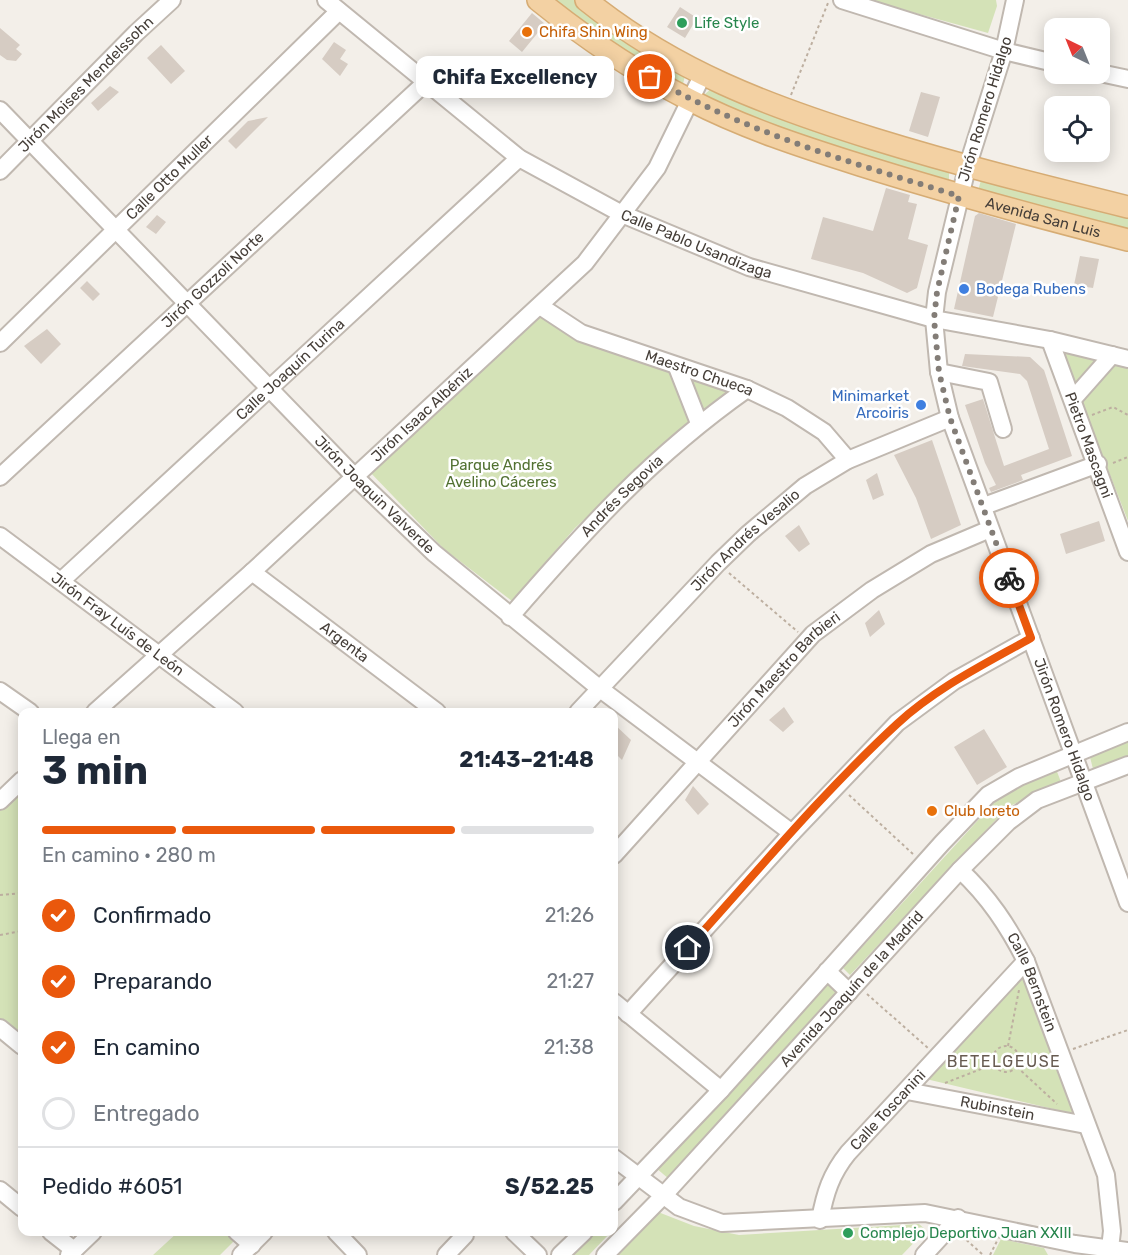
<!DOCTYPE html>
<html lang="es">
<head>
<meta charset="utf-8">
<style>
	body { margin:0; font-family:Rubik,sans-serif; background:#f6f6f7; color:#1f2937; height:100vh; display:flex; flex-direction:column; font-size:22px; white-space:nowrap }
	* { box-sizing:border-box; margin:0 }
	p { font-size:20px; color:#747a83 }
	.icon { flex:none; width:33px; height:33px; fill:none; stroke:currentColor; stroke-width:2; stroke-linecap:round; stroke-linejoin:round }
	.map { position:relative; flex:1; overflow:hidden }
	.sheet { position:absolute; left:18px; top:708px; width:600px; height:528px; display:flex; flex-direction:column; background:#fff; border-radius:12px; box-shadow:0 3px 15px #0003 }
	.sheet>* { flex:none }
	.needle { width:39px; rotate:317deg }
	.fabs { position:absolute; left:1044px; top:18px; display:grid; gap:12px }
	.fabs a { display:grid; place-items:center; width:66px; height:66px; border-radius:12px; background:#fff; box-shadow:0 3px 15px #0003; font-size:30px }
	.pin { position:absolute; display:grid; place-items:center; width:51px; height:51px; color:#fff; margin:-26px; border:3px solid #fff; border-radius:50%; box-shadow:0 2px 6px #0007 }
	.courier { position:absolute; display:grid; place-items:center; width:60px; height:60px; margin:-30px; border:4px solid #ea580c; border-radius:50%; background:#fff; color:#222; box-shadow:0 2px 8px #0007 }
	.bubble { position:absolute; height:42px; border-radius:12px; background:#fff; box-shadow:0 3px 15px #0003; font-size:20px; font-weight:700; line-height:42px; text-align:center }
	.headline em { font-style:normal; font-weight:700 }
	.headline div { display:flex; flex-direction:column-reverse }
	.headline { display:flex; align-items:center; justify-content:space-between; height:102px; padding:0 24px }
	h1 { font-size:39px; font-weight:700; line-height:45px }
	.bar { display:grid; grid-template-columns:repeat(4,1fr); gap:9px 6px; align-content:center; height:72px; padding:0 24px }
	.bar i { height:8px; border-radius:4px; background:#e0e1e3 }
	.bar .current { background:#ea580c }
	.bar p { grid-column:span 4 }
	.line { display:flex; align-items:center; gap:15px; padding:0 24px; border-top:2px solid #e0e1e3 }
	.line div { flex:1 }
	ol { padding:0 24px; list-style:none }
	li { display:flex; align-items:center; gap:18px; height:66px }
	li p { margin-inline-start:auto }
	li .icon { padding:6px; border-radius:50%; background:#ea580c; color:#fff; stroke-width:4 }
	li:last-child { color:#747a83 }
	li i { width:33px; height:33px; border:3px solid #e0e1e3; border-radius:50% }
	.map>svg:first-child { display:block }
	.green { fill:#d4e2b7 }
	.building { fill:#d6ccc3 }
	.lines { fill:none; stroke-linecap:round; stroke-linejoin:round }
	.minor-casing { stroke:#c0b8b0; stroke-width:20 }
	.major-casing { stroke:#d6ac74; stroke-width:24 }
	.path { stroke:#bdafa0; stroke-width:2; stroke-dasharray:3 3; stroke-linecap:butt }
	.minor { stroke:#fff; stroke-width:16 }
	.major { stroke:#f3d1a3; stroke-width:21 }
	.done { stroke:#837d77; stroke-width:6; stroke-dasharray:0 10.8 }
	.route { stroke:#ea580c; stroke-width:8 }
	.leisure-dot { fill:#2e9e5b; stroke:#fff; stroke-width:2 }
	.food-dot { fill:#e8710a; stroke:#fff; stroke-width:2 }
	.shop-dot { fill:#3f7fe0; stroke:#fff; stroke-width:2 }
	.labels { text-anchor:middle; stroke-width:5; stroke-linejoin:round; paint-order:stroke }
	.leisure-label { font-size:15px; fill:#27864d; stroke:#fff; text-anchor:start }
	.food-label { font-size:15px; fill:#c56008; stroke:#fff; text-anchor:start }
	.street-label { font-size:15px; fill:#463f39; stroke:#fff }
	.shop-label { font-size:15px; fill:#366cbe; stroke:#fff; text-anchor:start }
	.park-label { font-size:15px; fill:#527132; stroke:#fff }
	.neighbourhood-label { font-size:16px; letter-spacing:1.5px; fill:#675b51; stroke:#fff }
</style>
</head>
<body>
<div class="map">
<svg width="1128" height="1255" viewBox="0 0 1128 1255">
	<rect width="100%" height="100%" fill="#f3efe9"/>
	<!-- green -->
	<path class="green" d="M550,0H574L685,76L683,84L676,85Z
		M868,0H996L997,6L988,33Z
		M712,88L949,169V181L944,184L812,143L707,100L705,94Z
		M981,180L1128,214V231L978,191Z
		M540,311L674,371L693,418L575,528L512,601L444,549L368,470Z
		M1057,349L1106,358L1077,391Z
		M1114,360L1128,364V521L1080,398Z
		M683,372L738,386L701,413Z
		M1128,742V756L1093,769L1090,757Z
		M1056,769L1061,782L1008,807L850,975L843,968L1002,794Z
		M22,786V1039L0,1021V807Z
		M1027,968L1079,1115L926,1079Z
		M829,983L837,992L669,1179L656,1168Z
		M658,1212L694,1226L739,1235L919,1224L926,1230L902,1255H615Z
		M178,1232H227L235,1240L220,1255H153Z
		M589,1232H611L589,1255H567Z
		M1001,1239L1044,1248L1048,1255H993Z"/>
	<!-- building -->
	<path class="building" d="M680,7L697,18L685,38L667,27Z
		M532,13L545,24L522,52L509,41Z
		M0,28L20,45L16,49L22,54L16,61L7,60L0,55Z
		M334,42L346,50L340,59L348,64L340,76L322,59Z
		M161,45L185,71L171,84L147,58Z
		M579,61L593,71L584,84L570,73Z
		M110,86L119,92L98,111L91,103Z
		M921,92L940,97L928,137L909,131Z
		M268,117L236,149L228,141L248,121Z
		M886,188L910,195L908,202L917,204L908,239L928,245L917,288L907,293L863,273L811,259L823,217L873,231Z
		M979,213L1016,224L993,317L954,309L975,216Z
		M157,215L166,222L156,234L146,227Z
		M1080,256L1099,259L1093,288L1074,285Z
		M87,281L100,294L93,301L80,288Z
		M47,329L61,344L41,364L24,346Z
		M965,354L1030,357L1044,370L1072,456L1021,475L1023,480L991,492L989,488L996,485L985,463L965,405L983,399L1004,466L1049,449L1027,381L1020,374L962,366Z
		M932,440L961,525L931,539L916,498L894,455Z
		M877,473L884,495L873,500L866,480Z
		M1099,521L1105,541L1066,554L1060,534Z
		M799,525L810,544L799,552L785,536Z
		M879,610L885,624L870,637L865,623Z
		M784,707L794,722L783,732L769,720Z
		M614,724L631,740L622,760L614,752Z
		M984,729L1007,767L977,785L954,747Z
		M693,786L709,804L698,815L685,800Z"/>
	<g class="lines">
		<defs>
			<g id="minor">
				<path id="s1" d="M326,0L519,158L622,214L749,267L934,319L1050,340L1128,359"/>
				<path d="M842,0L1004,51L1054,63"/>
				<path id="s2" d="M1015,0L1004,51L967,168L937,292L934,319L939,372L950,418L1128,903"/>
				<path d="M1100,73L1128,79"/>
				<path id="s3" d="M0,110L355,477L434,553L599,688L792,833"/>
				<path id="s4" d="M0,171L136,33L172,0"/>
				<path id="s5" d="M540,306L581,333L747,389L787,408L824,432L848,460"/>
				<path id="s6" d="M1050,340L1128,552"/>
				<path id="s7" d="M0,343L339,11"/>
				<path d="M677,367L699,423"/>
				<path d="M939,372L989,382L1003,429"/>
				<path d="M1074,398L1112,355"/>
				<path id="s8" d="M0,477L425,83"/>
				<path d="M984,506L1098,464"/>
				<path id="s9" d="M0,536L235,712"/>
				<path id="s10" d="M252,572L437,712"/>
				<path id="s11" d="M61,581L519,158"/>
				<path id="s12" d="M510,617C586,529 652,456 747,389"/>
				<path d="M0,691L30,712"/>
				<path id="s13" d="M95,712L252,572L585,263L657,168L702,76"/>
				<path id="s14" d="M578,712L718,563L748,534L805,486L848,460L950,418"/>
				<path d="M0,801L22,780"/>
				<path id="s15" d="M614,855L813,634L872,590L931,554L990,529"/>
				<path id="s16" d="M960,870C989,897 1008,926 1026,961L1106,1175L1112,1231L1110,1248"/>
				<path d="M827,971L849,992"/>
				<path d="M614,1002L721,1090"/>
				<path d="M628,1014L792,833L897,723L954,681L1031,638"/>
				<path d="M0,1028L22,1046"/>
				<path id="s17" d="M907,1091L1086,1125"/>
				<path d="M614,1158L679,1207L722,1223L925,1213L1075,1244L1128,1251"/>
				<path d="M0,1190L22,1208"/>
				<path d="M614,1202L721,1090L942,843L988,795L1019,777L1128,732"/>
				<path id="s18" d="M820,1220C825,1193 831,1174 848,1153L1026,961"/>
				<path d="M51,1232L74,1250"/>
				<path d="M237,1232L252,1245"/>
				<path d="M336,1232L358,1255"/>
				<path d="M514,1232L538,1255"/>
				<path d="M69,1255L93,1232"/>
				<path d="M241,1255L264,1232"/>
				<path d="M446,1255L465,1235"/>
				<path d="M560,1255L584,1232"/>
				<path id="s19" d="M605,1255L663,1196L960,870L1008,822L1037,800L1128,765"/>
				<path d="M924,1255L958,1218"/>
			</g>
			<g id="major">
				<path id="s20" d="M538,0C585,38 637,73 690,100C744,128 803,147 860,165C949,193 1038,217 1128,240"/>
				<path d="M586,0C674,71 768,106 874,139C958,165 1043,186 1128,207"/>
			</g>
		</defs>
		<!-- minor casing -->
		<use href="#minor" class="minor-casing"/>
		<!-- major casing -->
		<use href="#major" class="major-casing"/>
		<!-- path -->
		<path class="path" d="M791,95L828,3
			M1092,415L1113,407L1128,415
			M1113,463L1128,457
			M729,573L798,632
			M849,795L913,854
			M0,895L22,893
			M0,935L22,931
			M867,994L928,1048
			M993 1059a13 13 0 1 1 26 0a13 13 0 1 1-26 0Z
			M1008,1046L1019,990
			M1073,1049L1128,1030
			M1017,1067L1057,1104
			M945,1083L994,1064
			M962,1236L983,1255
			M990,1255L997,1241"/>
		<!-- minor -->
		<use href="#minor" class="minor"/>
		<!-- major -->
		<use href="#major" class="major"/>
	</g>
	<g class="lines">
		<!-- done -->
		<path class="done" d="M650,77C747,133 853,163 959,196L937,292L934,319L939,372L950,418L1009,578"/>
		<!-- route -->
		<path class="route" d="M688,948C756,873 822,793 897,724C936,688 985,664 1031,638L1009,578"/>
	</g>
	<!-- markers -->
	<g class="leisure-dot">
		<circle cx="682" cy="23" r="6"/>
		<circle cx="848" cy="1233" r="6"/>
	</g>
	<g class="food-dot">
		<circle cx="527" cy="32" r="6"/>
		<circle cx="932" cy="811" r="6"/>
	</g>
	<g class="shop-dot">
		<circle cx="964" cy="289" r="6"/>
		<circle cx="921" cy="405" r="6"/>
	</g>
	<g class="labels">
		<!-- leisure labels -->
		<g class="leisure-label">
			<text x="694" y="28">Life Style</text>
			<text x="860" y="1238">Complejo Deportivo Juan XXIII</text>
		</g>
		<!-- food labels -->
		<g class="food-label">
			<text x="539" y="37">Chifa Shin Wing</text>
			<text x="944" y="816">Club loreto</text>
		</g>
		<!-- street labels -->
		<g class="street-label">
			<text dy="5" stroke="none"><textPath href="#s4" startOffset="122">Jirón Moises Mendelssohn</textPath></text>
			<text transform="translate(985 109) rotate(-73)" y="5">Jirón Romero Hidalgo</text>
			<text dy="5" stroke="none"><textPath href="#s7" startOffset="237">Calle Otto Muller</textPath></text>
			<text dy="5" stroke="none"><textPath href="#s20" startOffset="555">Avenida San Luis</textPath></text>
			<text dy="5" stroke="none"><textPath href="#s1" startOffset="447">Calle Pablo Usandizaga</textPath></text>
			<text dy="5" stroke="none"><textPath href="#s8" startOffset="290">Jirón Gozzoli Norte</textPath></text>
			<text dy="5" stroke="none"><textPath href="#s11" startOffset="312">Calle Joaquín Turina</textPath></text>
			<text dy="5" stroke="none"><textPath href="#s5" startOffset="174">Maestro Chueca</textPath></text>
			<text dy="5" stroke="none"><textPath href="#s13" startOffset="442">Jirón Isaac Albéniz</textPath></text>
			<text dy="5" stroke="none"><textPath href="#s6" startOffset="112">Pietro Mascagni</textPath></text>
			<text dy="5" stroke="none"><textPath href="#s3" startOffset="537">Jirón Joaquin Valverde</textPath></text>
			<text dy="5" stroke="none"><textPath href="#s12" startOffset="165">Andrés Segovia</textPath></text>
			<text dy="5" stroke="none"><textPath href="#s14" startOffset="240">Jirón Andrés Vesalio</textPath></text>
			<text dy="5" stroke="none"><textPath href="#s9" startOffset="147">Jirón Fray Luís de León</textPath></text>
			<text dy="5" stroke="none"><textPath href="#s10" startOffset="116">Argenta</textPath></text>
			<text dy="5" stroke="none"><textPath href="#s15" startOffset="252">Jirón Maestro Barbieri</textPath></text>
			<text dy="5" stroke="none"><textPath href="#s2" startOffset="762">Jirón Romero Hidalgo</textPath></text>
			<text dy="5" stroke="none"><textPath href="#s16" startOffset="135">Calle Bernstein</textPath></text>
			<text dy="5" stroke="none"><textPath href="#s19" startOffset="363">Avenida Joaquín de la Madrid</textPath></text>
			<text dy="5" stroke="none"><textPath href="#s17" startOffset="92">Rubinstein</textPath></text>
			<text dy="5" stroke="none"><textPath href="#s18" startOffset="132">Calle Toscanini</textPath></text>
		</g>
		<!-- shop labels -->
		<g class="shop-label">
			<text x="976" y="294">Bodega Rubens</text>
			<text x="909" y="401" text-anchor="end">Minimarket<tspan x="909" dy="17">Arcoiris</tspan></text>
		</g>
		<!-- park labels -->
		<g class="park-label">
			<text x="501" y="470">Parque Andrés<tspan x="501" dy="17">Avelino Cáceres</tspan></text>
		</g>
		<!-- neighbourhood labels -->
		<g class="neighbourhood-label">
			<text x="1004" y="1067">BETELGEUSE</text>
		</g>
	</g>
</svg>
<div class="fabs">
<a><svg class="needle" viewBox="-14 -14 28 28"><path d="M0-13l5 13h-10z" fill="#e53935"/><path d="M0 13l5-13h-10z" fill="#747a83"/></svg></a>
<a><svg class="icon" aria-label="locate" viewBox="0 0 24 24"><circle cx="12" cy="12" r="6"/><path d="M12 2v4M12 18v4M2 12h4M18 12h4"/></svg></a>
</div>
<div class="pin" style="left:650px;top:77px;background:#ea580c"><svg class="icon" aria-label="bag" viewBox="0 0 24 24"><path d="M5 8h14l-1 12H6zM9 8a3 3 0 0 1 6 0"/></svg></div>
<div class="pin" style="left:688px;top:948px;background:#1f2937"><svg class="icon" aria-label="home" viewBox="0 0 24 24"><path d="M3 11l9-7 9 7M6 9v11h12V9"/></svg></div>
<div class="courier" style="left:1009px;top:578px"><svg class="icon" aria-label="bike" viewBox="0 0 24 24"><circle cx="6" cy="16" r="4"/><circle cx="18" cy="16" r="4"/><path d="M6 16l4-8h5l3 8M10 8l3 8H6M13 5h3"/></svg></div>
<div class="bubble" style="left:416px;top:56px;width:198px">Chifa Excellency</div>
<section class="sheet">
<div class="headline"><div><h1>3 min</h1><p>Llega en</p></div><em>21:43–21:48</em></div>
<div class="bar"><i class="current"></i><i class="current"></i><i class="current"></i><i></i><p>En camino · 280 m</p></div>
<ol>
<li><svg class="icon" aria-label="check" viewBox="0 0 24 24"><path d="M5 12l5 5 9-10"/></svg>Confirmado<p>21:26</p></li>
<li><svg class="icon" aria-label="check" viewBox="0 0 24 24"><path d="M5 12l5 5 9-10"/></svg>Preparando<p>21:27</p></li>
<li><svg class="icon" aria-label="check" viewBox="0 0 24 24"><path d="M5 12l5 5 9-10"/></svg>En camino<p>21:38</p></li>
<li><i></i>Entregado</li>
</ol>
<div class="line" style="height:78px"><div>Pedido #6051</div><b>S/52.25</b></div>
</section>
</div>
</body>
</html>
